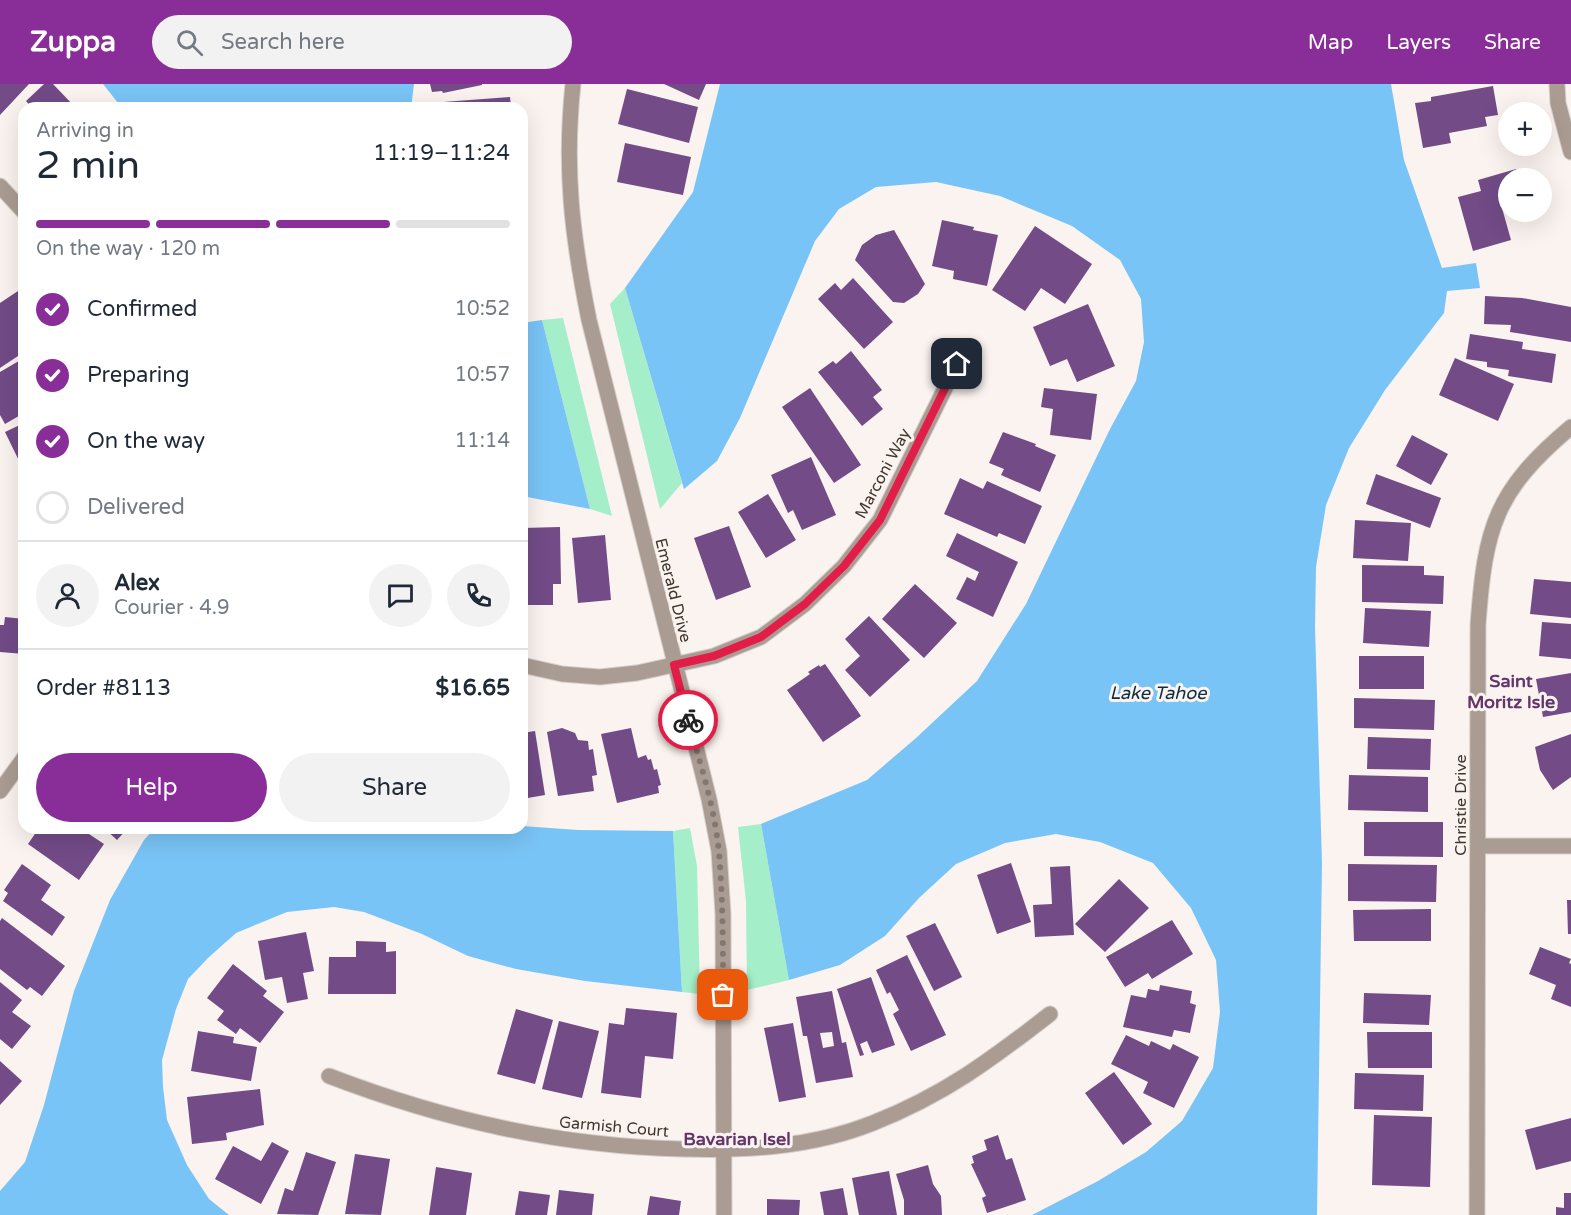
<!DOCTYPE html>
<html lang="en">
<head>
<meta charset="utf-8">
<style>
	body { margin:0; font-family:"Varela Round",sans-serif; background:#f2f2f3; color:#1f2937; height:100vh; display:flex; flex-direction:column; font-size:22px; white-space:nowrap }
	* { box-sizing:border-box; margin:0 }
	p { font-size:20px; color:#747a83 }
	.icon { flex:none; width:33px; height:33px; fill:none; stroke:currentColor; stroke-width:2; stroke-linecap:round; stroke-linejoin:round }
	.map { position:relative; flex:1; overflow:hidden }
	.drawer { position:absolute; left:18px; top:18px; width:510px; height:732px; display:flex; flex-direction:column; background:#fff; border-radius:18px; box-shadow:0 6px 24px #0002 }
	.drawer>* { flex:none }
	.fabs { position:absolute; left:1498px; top:18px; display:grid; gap:12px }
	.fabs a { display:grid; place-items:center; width:54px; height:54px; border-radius:50%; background:#fff; box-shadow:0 6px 24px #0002; font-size:30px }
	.pin { position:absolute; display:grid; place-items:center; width:51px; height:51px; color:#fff; margin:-26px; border-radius:12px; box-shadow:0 3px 9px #0006 }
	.courier { position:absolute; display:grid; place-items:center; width:60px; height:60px; margin:-30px; border:4px solid #e11d48; border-radius:50%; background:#fff; color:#222; box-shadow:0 2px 8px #0007 }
	.summary em { font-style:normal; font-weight:600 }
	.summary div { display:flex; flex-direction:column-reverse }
	.summary { display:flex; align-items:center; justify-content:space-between; height:102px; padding:0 18px }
	h1 { font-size:39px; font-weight:600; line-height:45px }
	.bar { display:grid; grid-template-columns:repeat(4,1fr); gap:9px 6px; align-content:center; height:72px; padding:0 18px }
	.bar i { height:8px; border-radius:4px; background:#e0e1e3 }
	.bar .active { background:#892e99 }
	.bar p { grid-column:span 4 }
	.line { display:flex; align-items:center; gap:15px; padding:0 18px; border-top:2px solid #e0e1e3 }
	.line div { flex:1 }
	.round { display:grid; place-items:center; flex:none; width:63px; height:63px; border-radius:32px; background:#f2f2f3 }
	ol { padding:0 18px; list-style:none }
	li { display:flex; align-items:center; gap:18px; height:66px }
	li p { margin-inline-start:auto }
	li .icon { padding:6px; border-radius:50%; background:#892e99; color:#fff; stroke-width:4 }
	li:last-child { color:#747a83 }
	li i { width:33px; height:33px; border:3px solid #e0e1e3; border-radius:50% }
	.action { display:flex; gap:12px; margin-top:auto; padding:12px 18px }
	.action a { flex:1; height:69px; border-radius:36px; background:#892e99; color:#fff; font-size:24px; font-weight:600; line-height:69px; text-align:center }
	.action a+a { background:#f2f2f3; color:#1f2937 }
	header { display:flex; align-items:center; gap:36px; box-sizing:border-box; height:84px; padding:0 30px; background:#892e99; color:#fff }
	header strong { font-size:28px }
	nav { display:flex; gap:33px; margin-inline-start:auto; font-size:21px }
	.search { width:420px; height:54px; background:#f2f2f3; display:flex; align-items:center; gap:15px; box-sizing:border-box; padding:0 21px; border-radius:33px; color:#747a83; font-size:22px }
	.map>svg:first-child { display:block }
	.green { fill:#a4efc9 }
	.water { fill:#79c4f6 }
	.building { fill:#724b87; fill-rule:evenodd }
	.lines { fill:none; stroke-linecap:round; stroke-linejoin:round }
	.minor-casing { stroke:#d5cdc8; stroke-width:17 }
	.minor { stroke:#aa9c93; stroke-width:15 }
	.done { stroke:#827871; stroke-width:6; stroke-dasharray:0 10.8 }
	.route { stroke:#e11d48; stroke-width:8 }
	.labels { text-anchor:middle; stroke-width:6; stroke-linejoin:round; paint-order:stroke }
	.street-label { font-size:16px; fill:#42352d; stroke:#faf3ef }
	.neighbourhood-label { font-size:18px; font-weight:bold; fill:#63366b; stroke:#faf3ef }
	.water-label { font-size:18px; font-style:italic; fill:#0c2e42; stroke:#faf3ef }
</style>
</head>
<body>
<header>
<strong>Zuppa</strong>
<div class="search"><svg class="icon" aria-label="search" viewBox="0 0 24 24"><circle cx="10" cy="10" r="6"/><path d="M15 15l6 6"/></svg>Search here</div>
<nav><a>Map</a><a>Layers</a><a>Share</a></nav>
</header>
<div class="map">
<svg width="1571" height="1131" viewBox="0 0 1571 1131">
	<rect width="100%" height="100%" fill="#faf3ef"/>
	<!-- green -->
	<path class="green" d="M625,204L682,399L660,425L610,220Z
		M563,234L612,432L590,425L542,236Z
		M761,740L789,896L747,906L746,817L738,743Z
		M690,744L697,782L700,910L682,908L673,747Z"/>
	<!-- water -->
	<path class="water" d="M103,0H414L411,24H122Z
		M720,0H1391L1404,76L1442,184L1476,179L1480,204L1447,207L1444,229L1385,306L1349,364L1326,421L1316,483L1315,543L1322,779L1317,1131H1032L1098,1097L1146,1068L1182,1037L1213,984L1220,928L1216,876L1191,824L1153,779L1100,758L1056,750L1005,759L956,780L919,814L885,852L840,881L789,896L761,740L867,696L916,654L977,597L1026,520L1110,345L1136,297L1144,258L1141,215L1120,176L1072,142L1000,112L936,98L876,103L839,125L815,157L740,334L717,377L684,405L625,204L693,108Z
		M542,236L590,425L522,412V239Z
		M522,742L578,746L673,747L682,908L585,897L516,885L468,872L422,850L364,828L334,823L287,828L236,849L208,874L188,895L176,925L162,976L163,1003L167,1036L187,1081L209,1115L229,1131H0V1107L25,1078L44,1021L74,907L110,816L144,756L155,744H522Z"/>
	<!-- building -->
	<path class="building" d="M0,0H29L0,31Z
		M44,0H53L76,24H32L26,17Z
		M430,0H482V1L443,9L442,7L432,8Z
		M664,0H706L699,16Z
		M1493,2L1498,31L1485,33L1487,42L1449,49L1451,59L1423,64L1415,19L1431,17V13Z
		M627,5L698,23L689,59L618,40Z
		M510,13L511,22L516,21V24H444L443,18Z
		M625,59L691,73L683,111L617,98Z
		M1516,85L1519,94H1509V122L1502,124L1511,156L1473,167L1458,113L1481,107L1478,96Z
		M942,136L974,143L973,146L998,151L987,202L953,195L954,187L932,182Z
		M1035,142L1092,180L1065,220L1041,204L1025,227L992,206Z
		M894,146L925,200L918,210L904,219L893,218L855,176L862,161L876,151Z
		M522,185L528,218L522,219Z
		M853,194L893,238L864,265L818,215L835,199L841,206Z
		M18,207L24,216V237L19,241L24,249V268L0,284V219Z
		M1485,212L1522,214L1571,223V258L1510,248L1511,241L1484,240Z
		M1088,220L1115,282L1077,298L1067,275L1050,282L1033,243Z
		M1470,250L1523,258L1522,265L1556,270L1552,299L1508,292L1509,286L1487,283V278L1466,275Z
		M851,267L882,306L873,313L883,325L862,342L818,288L833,277L836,280Z
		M24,274V329L5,340L0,331V288Z
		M1455,274L1514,300L1498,337L1439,311Z
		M810,304L861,381L834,399L782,323Z
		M1044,304L1097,310L1091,356L1050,351L1053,325L1041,323Z
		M24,339V387L5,348Z
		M1003,348L1036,360L1035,362L1056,371L1040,408L1001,391L1004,385L989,379Z
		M1412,351L1448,370L1431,401L1396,382Z
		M811,373L836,431L802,446L793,426L788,429L771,391Z
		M1376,390L1441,414L1430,444L1366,420Z
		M960,394L983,405L987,397L1042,422L1025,460L999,449L997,453L944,430Z
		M768,410L796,456L766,474L738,428Z
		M1355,436L1411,439L1408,477L1353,474Z
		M729,442L751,503L716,516L694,454Z
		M560,443L561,500H553V521H522V444Z
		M957,449L1018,478L993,533L956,515L967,493L975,497L979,488L946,472Z
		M605,451L611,516L578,519L572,454Z
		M1362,481L1424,482V491L1444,492L1443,520L1362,518Z
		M1534,495L1571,498V534L1530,530Z
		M915,500L957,539L924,574L882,535Z
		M1365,524L1431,527L1429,563L1363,559Z
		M869,532L910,576L870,613L845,586L860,572L845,555Z
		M5,533L24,535V570L0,568V541H4Z
		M1542,538L1571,540V575L1539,572Z
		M1359,572H1424V605H1359Z
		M825,580L861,632L823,658L787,606L810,590L808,588L819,581L820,583Z
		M1571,589V628L1543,633L1536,595Z
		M1354,614L1435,616L1434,646L1354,644Z
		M562,644L575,649L578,656L588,657L589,666L593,665L597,691L592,692L594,707L558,712L547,648Z
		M631,644L638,674L646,671L648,676L651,675L654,686L657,685L661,701L658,702L659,709L617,719L601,650Z
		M535,647L545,711L522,715V649Z
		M1571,650V693L1553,706L1540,686L1535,663Z
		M1368,653L1431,655L1430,686L1367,685Z
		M1349,691L1428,693V728L1348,726Z
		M1364,738H1443V773L1364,772Z
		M39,744H80L104,760L79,796L28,760Z
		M104,744H128L117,756Z
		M1011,779L1031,838L997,850L977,791Z
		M22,780L51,801L41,816L65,833L52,852L3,817L8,809L4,806Z
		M1348,780L1437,781L1436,818L1348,817Z
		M1070,782L1074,851L1035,853L1033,821L1052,820L1050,783Z
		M1119,795L1149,824L1105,868L1075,840Z
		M1567,816H1571V850H1568Z
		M1431,825V857H1354L1353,826Z
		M2,834L65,882L42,912L30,903L27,906L0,885V837Z
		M1172,836L1193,870L1152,895L1148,889L1125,903L1106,873Z
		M935,839L962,893L934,907L906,852Z
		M306,848L314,887L303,889L308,915L287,919L282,893L265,896L258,857Z
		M356,857L386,858V868L396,867V910H328L329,873H356Z
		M1540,863L1571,875L1569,879L1571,880V923L1551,915L1556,901L1529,890Z
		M907,871L946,951L911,967L893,930L899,926L890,908L887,910L876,886Z
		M233,880L267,907L263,912L284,928L260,959L240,944L236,950L217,936L224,927L207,914Z
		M871,893L895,961L872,969L867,957L860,960L864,971L860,972L837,905Z
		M0,898L22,916L12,928L31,942L12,965L0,955Z
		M1160,901L1192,907L1190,919L1196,921L1190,949L1174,946L1172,953L1123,943L1131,911L1146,914L1148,905L1159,907Z
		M832,907L842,959L846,958L853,993L816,999L807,952H803L796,913ZM832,948L834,962L823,964L820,949Z
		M1364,909L1431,911L1429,941L1363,939Z
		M626,924L677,929L673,975L645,972L641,1014L601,1009L609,939L624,941Z
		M516,925L553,936L535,1000L497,990Z
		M559,937L599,947L582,1014L542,1005Z
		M793,939L806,1013L779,1018L764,944Z
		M198,947L234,953L233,959L257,963L251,997L191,987Z
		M1367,948H1432V984H1368Z
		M1126,951L1149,962L1151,957L1170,966L1173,960L1199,973L1174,1024L1143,1009L1148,998L1111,980Z
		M0,977L22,997L0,1021Z
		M1114,988L1152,1040L1123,1061L1085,1009Z
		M1355,989L1424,991L1423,1027L1354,1025Z
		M260,1005L264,1041L226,1049L227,1056L192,1060L187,1013Z
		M1374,1031L1432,1033L1430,1103L1372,1101Z
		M1571,1034V1077L1536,1086L1525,1046Z
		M998,1051L1006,1076L1012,1074L1026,1116L987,1129L982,1114L986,1112L971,1080L974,1079L972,1072L987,1066L984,1056Z
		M272,1058L289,1067L261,1120L215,1095L233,1062L261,1077Z
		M306,1068L336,1078L318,1131L277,1130L285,1104L293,1107Z
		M355,1070L390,1075L381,1131L345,1130Z
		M928,1081L933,1100L941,1112L942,1131H904V1116L896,1090Z
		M436,1083L472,1089L466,1131H429Z
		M889,1087L897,1131H859L852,1094Z
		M843,1104L848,1131H824L820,1108Z
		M559,1106L594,1110L592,1131H556Z
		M519,1107L550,1111L547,1131H515Z
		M1564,1109H1571V1131H1556V1123L1564,1124Z
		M650,1112L681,1117L679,1131H647Z
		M767,1115L800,1116L799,1131H767Z"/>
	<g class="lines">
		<defs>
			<path id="minor" d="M573,0C564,85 572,152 589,236L709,715L719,767L723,830L724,1131
				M1557,0L1558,19L1571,68
				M0,102L24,128
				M522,581L562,590L600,593L637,589L714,572L761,553L805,520L844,482L880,436L957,280
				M0,707L24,674
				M1478,762H1571
				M329,992C444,1036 558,1062 682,1065C746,1067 813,1063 873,1039C944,1011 991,976 1050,930
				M1477,1131L1478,541C1485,443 1495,407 1571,343"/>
		</defs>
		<!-- minor casing -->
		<use href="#minor" class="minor-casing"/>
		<!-- minor -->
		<use href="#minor" class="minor"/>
	</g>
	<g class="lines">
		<!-- done -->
		<path class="done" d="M688,636C700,679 715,724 719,769C723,816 723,864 723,911"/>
		<!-- route -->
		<path class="route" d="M688,636L674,581L714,572L761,553L805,520L844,482L880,436L957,280"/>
	</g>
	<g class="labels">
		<!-- street labels -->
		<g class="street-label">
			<text transform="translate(882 389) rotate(-62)" y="6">Marconi Way</text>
			<text transform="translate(674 506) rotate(76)" y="6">Emerald Drive</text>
			<text transform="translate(1460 721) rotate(-90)" y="6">Christie Drive</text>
			<text transform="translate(614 1042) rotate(5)" y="6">Garmish Court</text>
		</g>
		<!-- neighbourhood labels -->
		<g class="neighbourhood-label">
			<text x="1511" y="603">Saint<tspan x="1511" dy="21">Moritz Isle</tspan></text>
			<text x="737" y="1061">Bavarian Isel</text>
		</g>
		<!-- water labels -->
		<g class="water-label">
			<text x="1158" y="615">Lake Tahoe</text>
		</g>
	</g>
</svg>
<div class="fabs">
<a>+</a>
<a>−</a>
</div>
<div class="pin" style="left:723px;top:911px;background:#ea580c"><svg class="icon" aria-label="bag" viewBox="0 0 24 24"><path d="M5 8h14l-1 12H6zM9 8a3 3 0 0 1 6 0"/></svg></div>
<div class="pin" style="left:957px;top:280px;background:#1f2937"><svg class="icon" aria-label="home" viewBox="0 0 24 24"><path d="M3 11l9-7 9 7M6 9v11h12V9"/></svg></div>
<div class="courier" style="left:688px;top:636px"><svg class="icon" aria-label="bike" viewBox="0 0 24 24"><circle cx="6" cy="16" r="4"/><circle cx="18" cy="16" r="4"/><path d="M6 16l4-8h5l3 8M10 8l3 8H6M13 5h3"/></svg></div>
<section class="drawer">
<div class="summary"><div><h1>2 min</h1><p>Arriving in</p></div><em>11:19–11:24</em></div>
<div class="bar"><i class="active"></i><i class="active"></i><i class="active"></i><i></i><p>On the way · 120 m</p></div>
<ol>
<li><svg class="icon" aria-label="check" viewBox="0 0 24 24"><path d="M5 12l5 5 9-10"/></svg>Confirmed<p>10:52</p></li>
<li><svg class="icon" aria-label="check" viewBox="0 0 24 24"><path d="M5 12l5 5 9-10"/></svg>Preparing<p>10:57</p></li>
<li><svg class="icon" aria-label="check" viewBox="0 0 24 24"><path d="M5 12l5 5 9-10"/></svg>On the way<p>11:14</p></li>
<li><i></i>Delivered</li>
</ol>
<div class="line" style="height:108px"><a class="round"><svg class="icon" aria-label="person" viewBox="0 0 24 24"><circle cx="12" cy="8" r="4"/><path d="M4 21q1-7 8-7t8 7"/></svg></a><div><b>Alex</b><p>Courier · 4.9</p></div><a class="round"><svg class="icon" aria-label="chat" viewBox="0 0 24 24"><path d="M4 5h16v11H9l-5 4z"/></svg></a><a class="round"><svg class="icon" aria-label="phone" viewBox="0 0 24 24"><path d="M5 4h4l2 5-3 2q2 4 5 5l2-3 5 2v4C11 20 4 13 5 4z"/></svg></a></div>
<div class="line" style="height:78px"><div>Order #8113</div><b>$16.65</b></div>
<div class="action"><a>Help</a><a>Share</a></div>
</section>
</div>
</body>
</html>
